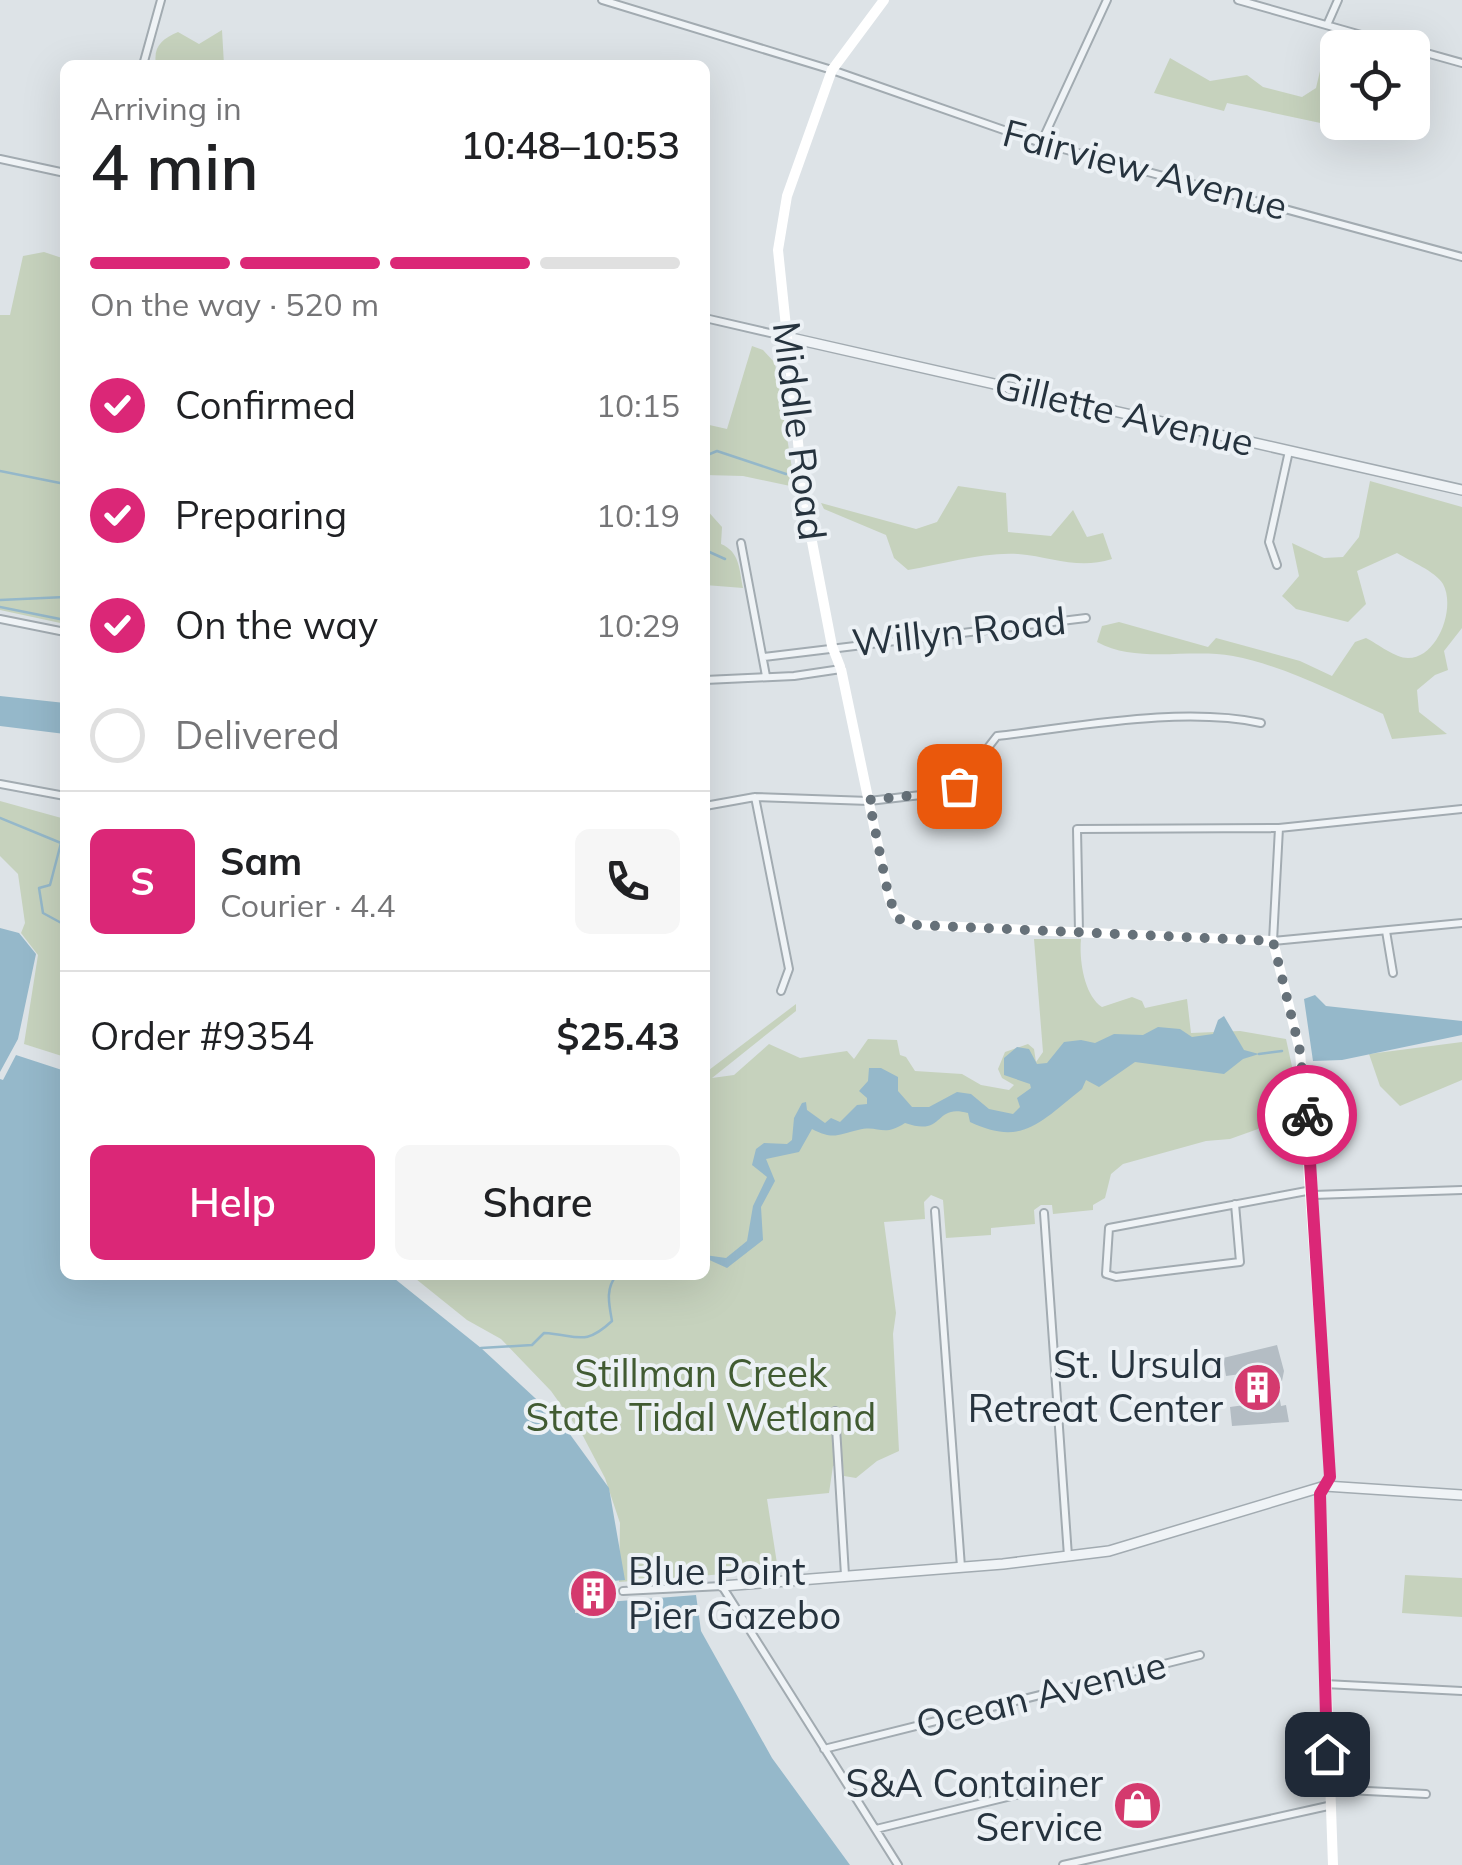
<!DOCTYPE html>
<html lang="en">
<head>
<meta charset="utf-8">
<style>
	body { margin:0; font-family:Mulish,sans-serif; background:#f6f6f6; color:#202124; height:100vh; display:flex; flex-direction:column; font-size:38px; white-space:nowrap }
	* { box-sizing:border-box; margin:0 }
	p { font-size:32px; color:#757577 }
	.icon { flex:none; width:55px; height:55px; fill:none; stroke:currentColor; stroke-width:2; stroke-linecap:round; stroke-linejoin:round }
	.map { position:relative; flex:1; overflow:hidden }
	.sheet { position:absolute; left:60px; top:60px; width:650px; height:1220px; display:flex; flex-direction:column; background:#fff; border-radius:15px; box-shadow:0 10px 40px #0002 }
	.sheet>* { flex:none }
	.controls { position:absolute; left:1320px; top:30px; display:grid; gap:20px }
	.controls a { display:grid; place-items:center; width:110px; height:110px; border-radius:15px; background:#fff; box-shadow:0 10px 40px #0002; font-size:50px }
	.pin { position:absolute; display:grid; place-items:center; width:85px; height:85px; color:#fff; margin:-42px; border-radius:20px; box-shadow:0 5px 15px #0006 }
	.courier { position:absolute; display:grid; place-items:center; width:100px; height:100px; margin:-50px; border:8px solid #db2777; border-radius:50%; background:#fff; color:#222; box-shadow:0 2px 12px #0007 }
	.headline em { font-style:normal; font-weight:600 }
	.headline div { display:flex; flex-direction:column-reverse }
	.headline { display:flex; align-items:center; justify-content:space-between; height:170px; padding:0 30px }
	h1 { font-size:65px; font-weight:600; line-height:75px }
	.bar { display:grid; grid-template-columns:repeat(4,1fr); gap:15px 10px; align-content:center; height:120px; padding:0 30px }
	.bar i { height:12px; border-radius:8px; background:#e0e0e0 }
	.bar .current { background:#db2777 }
	.bar p { grid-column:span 4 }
	.line { display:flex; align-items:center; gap:25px; padding:0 30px; border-top:2px solid #e0e0e0 }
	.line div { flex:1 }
	.round { display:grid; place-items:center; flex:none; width:105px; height:105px; border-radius:15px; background:#f6f6f6 }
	ol { padding:0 30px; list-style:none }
	li { display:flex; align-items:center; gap:30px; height:110px }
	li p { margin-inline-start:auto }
	li .icon { padding:10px; border-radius:50%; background:#db2777; color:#fff; stroke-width:4 }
	li:last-child { color:#757577 }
	li i { width:55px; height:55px; border:5px solid #e0e0e0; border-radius:50% }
	.button { display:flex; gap:20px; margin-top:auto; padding:20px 30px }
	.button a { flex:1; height:115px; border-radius:15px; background:#db2777; color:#fff; font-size:40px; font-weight:600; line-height:115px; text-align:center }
	.button a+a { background:#f6f6f6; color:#202124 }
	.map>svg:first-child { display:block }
	.green { fill:#c6d2bd }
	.water { fill:#95b8ca }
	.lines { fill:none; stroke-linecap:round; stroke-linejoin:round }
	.stream { stroke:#95b8ca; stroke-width:2.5 }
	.building { fill:#b4bdc4 }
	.minor-casing { stroke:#a2abb1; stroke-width:10 }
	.tertiary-casing { stroke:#a2abb1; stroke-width:12 }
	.minor { stroke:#eff3f6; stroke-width:6 }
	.tertiary { stroke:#eff3f6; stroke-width:9 }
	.secondary { stroke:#fff; stroke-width:10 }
	.done { stroke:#667179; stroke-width:10; stroke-dasharray:0 18 }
	.route { stroke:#db2777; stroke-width:12 }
	.labels { text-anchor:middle; stroke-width:8; stroke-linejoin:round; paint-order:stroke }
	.street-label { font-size:38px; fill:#26333e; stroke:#ecf1f5 }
	.poi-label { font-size:38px; fill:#26333e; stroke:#ecf1f5; text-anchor:end }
	.park-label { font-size:38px; fill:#415b32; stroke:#ecf1f5 }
</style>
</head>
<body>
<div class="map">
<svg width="1462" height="1865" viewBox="0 0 1462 1865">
	<rect width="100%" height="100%" fill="#dde3e7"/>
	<!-- green -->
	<path class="green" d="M222,30L224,65H156C153,46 162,39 178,32L199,44Z
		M1328,37L1333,52L1328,95L1337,98L1338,122L1376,123L1372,134L1227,103L1224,111L1154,93L1170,58L1210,81L1247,75L1263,87L1302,97L1316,88Z
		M44,252L65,259V624L0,610V315H10L23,256Z
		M752,346L763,350L775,363L795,487L743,476L705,475V424L727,429Z
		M1370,481L1462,507V628L1444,651L1448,670L1435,675L1417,690L1419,712L1447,734L1392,739L1383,714C1336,693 1285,666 1233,656C1189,648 1137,664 1097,642L1102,626L1119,622L1208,647L1216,638L1300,661L1332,676L1355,642L1366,638C1378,644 1395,658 1408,658C1438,658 1456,607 1443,584C1435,571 1410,561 1397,553L1357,571L1366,604L1348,622L1296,609L1282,596L1299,576L1292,543L1324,558L1343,557L1359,537Z
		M958,486L1006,493L1008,532L1051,536L1073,510L1087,537L1103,533L1112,559C1078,570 1053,557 1018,554C982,552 944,564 908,570L894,558L886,535L824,509L821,503L916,529L937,522Z
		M705,508L722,527L721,544C740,552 739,569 743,588L705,585Z
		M0,801L65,819V1057L24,1044L38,955L21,933L25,923L18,874L0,856Z
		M1034,939H1081C1079,960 1084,995 1102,1007L1132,997L1142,1001L1145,1008L1187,999L1191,1033L1240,1031L1286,1039L1293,1071L1287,1093L1281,1105L1258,1129L1230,1139L1206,1141L1123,1164L1111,1174L1105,1198L1093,1205V1210L1053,1214L1052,1205H1041L1034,1210L1035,1224L991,1228V1235L946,1238L943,1200L931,1195L924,1202L925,1219L884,1222L896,1313L893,1334L899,1451L877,1461L856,1478L844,1476L843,1466H833L829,1493L767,1499L778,1570L619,1582L620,1523L605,1478L583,1436L551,1391L501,1339L467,1320L411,1275H705V1027L709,1070L796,1004V1011L712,1078L734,1075L769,1044L800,1058L847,1051L854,1059L868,1039L897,1040L900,1055L906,1057L915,1071L962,1074L981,1085L1009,1090L1014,1085L1002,1078L998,1069L1005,1052L1028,1044L1034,1049L1036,1062L1043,1052Z
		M1462,1042V1080L1400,1106L1380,1086L1369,1054Z
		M1405,1575L1462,1578V1617L1402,1613Z"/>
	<!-- water -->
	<path class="water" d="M0,696L65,703V734L0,726Z
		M0,928L19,933L36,954L18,1039L0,1072Z
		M1315,995L1326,1006L1462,1021V1035L1342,1060L1313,1061L1304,999Z
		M1224,1016L1244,1050L1259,1054L1243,1059L1224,1074L1135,1062L1099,1087L1086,1080L1082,1089C1040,1122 1023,1147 970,1122L968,1113C933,1103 946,1137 905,1123C882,1138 879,1124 858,1130C837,1135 833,1140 812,1129L799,1152L766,1159L775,1181L761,1207L763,1240L727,1268L705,1258V1255L726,1258L747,1241L753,1206L767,1177L752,1165L756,1149L764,1143L787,1144L792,1140L794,1118L802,1103L806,1102L807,1110L825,1123L831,1118L840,1122L857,1105L867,1104V1098L859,1091L868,1081L869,1068H881L898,1077V1091L912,1107H929L957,1092L971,1094L989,1109L1013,1114L1020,1107L1017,1098L1031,1088L1030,1084L1004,1075V1058L1017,1047L1029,1049L1037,1064L1047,1063L1064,1042L1081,1040L1095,1043L1114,1034L1143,1035L1158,1027L1180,1029L1192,1037L1213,1034L1218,1020Z
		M16,1055L65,1071V1275H390L481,1348L561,1422L609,1488L625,1580L575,1584V1613L595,1612V1603L696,1595L701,1631L772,1758L850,1865H0V1079L3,1080Z"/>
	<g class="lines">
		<!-- stream -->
		<path class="stream" d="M705,456L717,451L786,474
			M0,471L65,484
			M705,550L725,559
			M0,600L65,597
			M0,607L65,620
			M0,818L61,843L50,885L39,888L43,913L65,925
			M1259,1054L1282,1051
			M481,1348L532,1345L544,1333C578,1335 584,1347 612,1321C609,1304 605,1288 617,1275"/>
	</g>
	<!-- building -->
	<path class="building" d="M1277,1345L1284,1371L1282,1381L1272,1383L1274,1396L1279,1395L1281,1406L1286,1405L1289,1422L1232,1426L1230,1407L1252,1404L1241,1391L1248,1373L1226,1376L1223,1358Z"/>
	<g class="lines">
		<defs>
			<path id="minor" d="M602,0L832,70L1041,143L1462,257
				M1238,0L1407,48
				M1327,25L1338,0
				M1412,49L1462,63
				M143,65L161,0
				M1041,143L1107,0
				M0,159L65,173
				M705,318L787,337
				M741,543L766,676
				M1277,565L1269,542L1289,451
				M0,619L65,632
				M764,657L1086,618
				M705,680L794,676L841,669
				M0,784L65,796
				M755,797L789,969L781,991
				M705,806L755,797L869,801L947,792L959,785L997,736C1078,727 1180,706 1261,723
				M1279,828L1273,941L1462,923
				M1386,931L1393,973
				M1079,932L1077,829L1279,828L1462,809
				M1313,1195L1462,1190
				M1235,1204L1240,1262L1116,1277L1106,1274L1109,1228L1312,1190
				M935,1211L961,1567
				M1044,1213L1068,1556
				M835,1411L845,1575
				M623,1591L722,1586L898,1865
				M1325,1684L1462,1691
				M824,1749L1200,1655
				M1328,1789L1426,1794
				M876,1829L1056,1785
				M1063,1865L1328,1806"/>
			<path id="tertiary" d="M787,337L1462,490
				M722,1586L1003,1564L1109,1551L1325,1486L1462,1495"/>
		</defs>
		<!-- minor casing -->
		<use href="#minor" class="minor-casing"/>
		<!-- tertiary casing -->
		<use href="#tertiary" class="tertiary-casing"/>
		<!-- minor -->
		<use href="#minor" class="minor"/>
		<!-- tertiary -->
		<use href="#tertiary" class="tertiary"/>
		<!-- secondary -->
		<path class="secondary" d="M884,0L832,70L787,196L778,250L804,500L832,646L841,669L889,898L895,914L916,925L1273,941L1300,1051L1330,1477L1320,1494L1333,1865"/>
	</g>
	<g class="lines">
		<!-- done -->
		<path class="done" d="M959,786L946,792L869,800L889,898L899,919L916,925L1273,941L1300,1051L1307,1115"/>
		<!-- route -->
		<path class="route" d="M1307,1115L1330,1477L1320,1494L1327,1754"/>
	</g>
	<!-- icons -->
	<defs>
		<symbol id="building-disc" viewBox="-11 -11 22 22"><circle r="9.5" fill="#d43a6e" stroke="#ecf1f5"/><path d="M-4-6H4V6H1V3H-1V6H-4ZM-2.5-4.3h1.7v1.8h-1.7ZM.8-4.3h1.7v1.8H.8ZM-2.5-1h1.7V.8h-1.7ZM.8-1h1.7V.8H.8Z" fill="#fff"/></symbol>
		<symbol id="shop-disc" viewBox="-11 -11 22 22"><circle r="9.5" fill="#d43a6e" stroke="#ecf1f5"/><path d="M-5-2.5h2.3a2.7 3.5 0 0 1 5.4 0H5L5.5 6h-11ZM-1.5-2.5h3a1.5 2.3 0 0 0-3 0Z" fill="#fff"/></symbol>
	</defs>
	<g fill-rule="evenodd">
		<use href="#building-disc" x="1230" y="1360" width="55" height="55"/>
		<use href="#building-disc" x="566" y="1566" width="55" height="55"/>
		<use href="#shop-disc" x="1110" y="1778" width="55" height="55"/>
	</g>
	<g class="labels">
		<!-- street labels -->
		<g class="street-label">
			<text transform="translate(1145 170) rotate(15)" y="13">Fairview Avenue</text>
			<text transform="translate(1124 414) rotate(13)" y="13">Gillette Avenue</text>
			<text transform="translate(799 431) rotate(83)" y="13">Middle Road</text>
			<text transform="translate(959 632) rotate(-6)" y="13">Willyn Road</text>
			<text transform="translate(1041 1695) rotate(-14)" y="13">Ocean Avenue</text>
		</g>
		<!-- poi labels -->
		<g class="poi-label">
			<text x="1223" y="1378">St. Ursula<tspan x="1223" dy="44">Retreat Center</tspan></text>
			<text x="628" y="1585" text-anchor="start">Blue Point<tspan x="628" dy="44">Pier Gazebo</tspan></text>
			<text x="1103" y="1797">S&amp;A Container<tspan x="1103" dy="44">Service</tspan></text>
		</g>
		<!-- park labels -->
		<g class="park-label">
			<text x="701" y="1387">Stillman Creek<tspan x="701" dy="44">State Tidal Wetland</tspan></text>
		</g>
	</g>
</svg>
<div class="controls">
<a><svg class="icon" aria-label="locate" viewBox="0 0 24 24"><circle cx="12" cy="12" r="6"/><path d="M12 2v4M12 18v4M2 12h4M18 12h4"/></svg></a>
</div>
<div class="pin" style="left:959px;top:786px;background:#ea580c"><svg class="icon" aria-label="bag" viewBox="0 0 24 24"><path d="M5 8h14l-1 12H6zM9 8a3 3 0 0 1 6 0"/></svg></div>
<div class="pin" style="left:1327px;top:1754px;background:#1f2937"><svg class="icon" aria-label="home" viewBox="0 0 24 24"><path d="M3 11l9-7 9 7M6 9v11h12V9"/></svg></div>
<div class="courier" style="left:1307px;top:1115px"><svg class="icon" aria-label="bike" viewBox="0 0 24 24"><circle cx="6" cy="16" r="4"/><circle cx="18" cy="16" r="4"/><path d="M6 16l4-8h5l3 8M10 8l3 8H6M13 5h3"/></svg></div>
<section class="sheet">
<div class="headline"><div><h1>4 min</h1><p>Arriving in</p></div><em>10:48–10:53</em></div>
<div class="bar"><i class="current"></i><i class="current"></i><i class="current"></i><i></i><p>On the way · 520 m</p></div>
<ol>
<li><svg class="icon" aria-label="check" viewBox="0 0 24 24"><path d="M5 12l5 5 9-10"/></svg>Confirmed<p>10:15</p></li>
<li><svg class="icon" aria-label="check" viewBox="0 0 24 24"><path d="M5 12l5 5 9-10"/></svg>Preparing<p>10:19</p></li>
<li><svg class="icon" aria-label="check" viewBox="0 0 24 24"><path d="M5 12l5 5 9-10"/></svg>On the way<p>10:29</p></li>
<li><i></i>Delivered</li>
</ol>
<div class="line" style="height:180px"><b class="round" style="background:#db2777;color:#fff">S</b><div><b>Sam</b><p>Courier · 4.4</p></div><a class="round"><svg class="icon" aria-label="phone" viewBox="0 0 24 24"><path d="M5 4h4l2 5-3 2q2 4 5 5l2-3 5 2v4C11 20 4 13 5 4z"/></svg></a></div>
<div class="line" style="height:130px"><div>Order #9354</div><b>$25.43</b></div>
<div class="button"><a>Help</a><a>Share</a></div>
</section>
</div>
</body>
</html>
